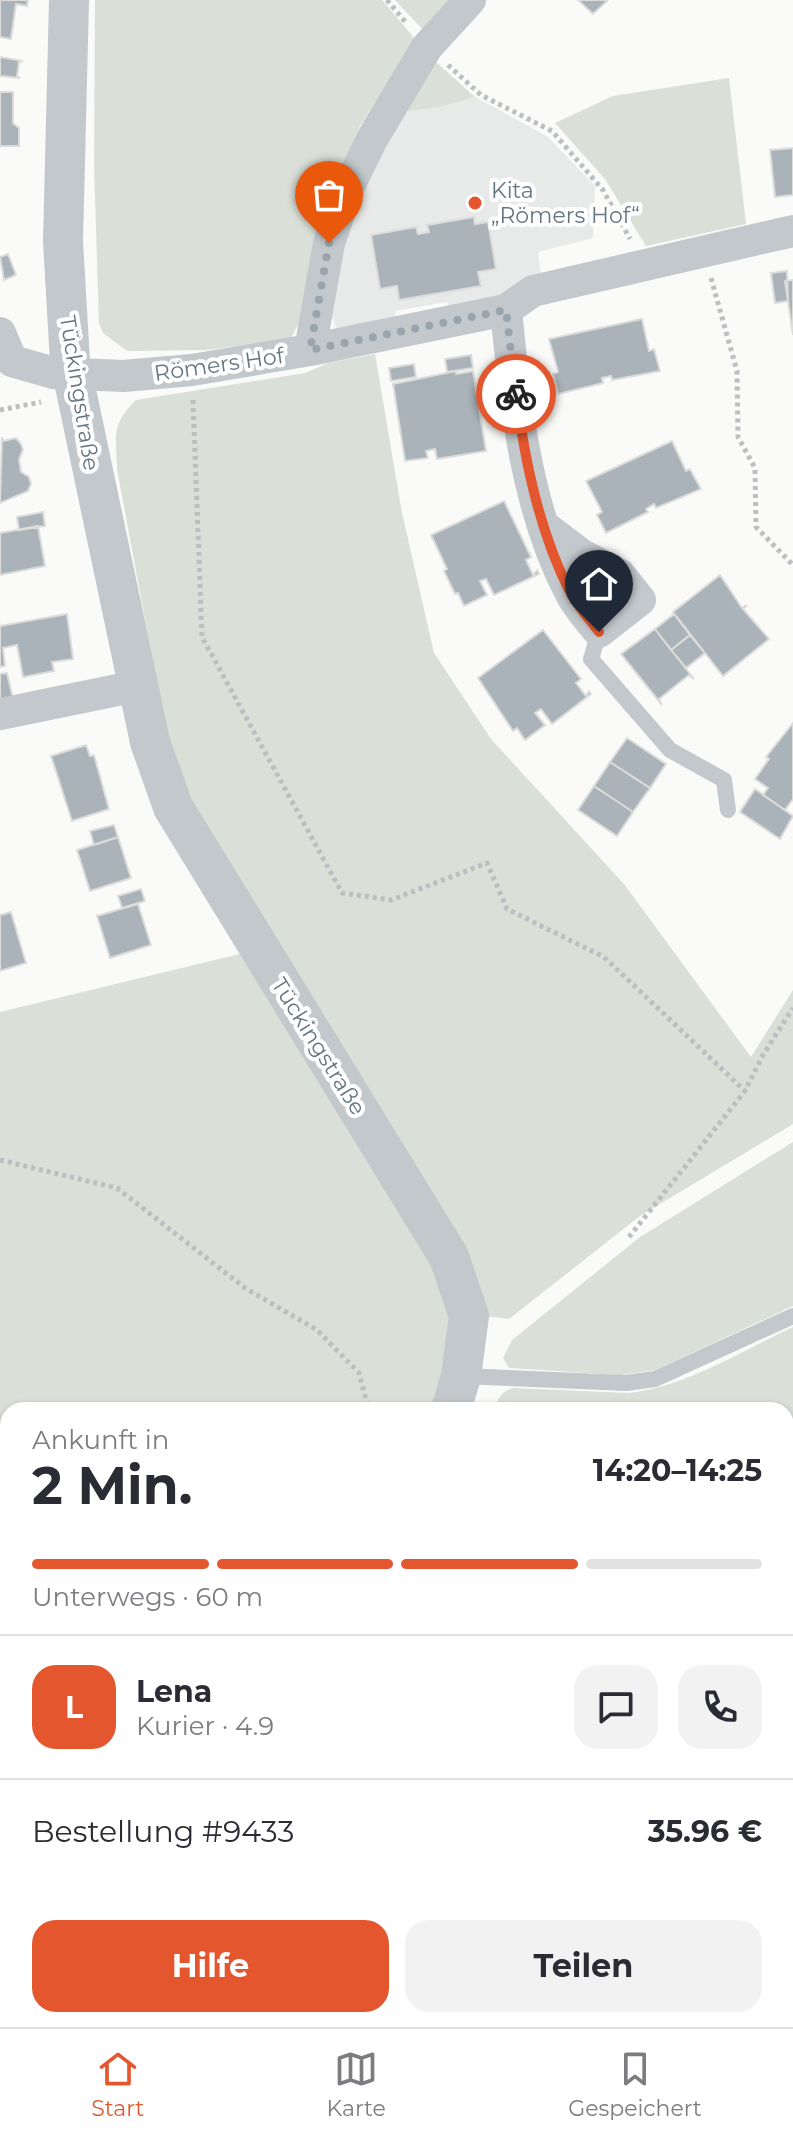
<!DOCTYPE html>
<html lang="de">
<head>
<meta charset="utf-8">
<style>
	body { margin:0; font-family:Montserrat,sans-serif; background:#f2f2f3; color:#2b2b33; height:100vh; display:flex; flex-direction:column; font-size:30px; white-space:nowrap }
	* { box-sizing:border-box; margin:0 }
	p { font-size:26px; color:#7c7c81 }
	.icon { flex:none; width:44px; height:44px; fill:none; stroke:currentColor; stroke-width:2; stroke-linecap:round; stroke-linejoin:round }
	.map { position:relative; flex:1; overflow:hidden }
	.sheet { position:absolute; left:0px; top:1402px; width:794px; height:626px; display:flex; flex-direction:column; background:#fff; border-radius:24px 24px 0 0; box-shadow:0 2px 6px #0004 }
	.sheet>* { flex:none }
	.pin { position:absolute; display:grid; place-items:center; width:68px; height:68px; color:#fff; margin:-82px -34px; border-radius:50% 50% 50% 0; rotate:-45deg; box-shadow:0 0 8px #0007 }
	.pin .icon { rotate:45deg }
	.courier { position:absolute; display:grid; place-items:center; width:80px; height:80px; margin:-40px; border:6px solid #e4572e; border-radius:50%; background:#fff; color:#222; box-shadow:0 2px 10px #0007 }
	.headline em { font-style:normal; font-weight:700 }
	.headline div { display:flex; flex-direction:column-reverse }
	.headline { display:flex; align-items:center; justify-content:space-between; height:136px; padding:0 32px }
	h1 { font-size:52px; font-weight:700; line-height:60px }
	.bar { display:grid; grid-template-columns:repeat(4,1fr); gap:12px 8px; align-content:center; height:96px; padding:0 32px }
	.bar i { height:10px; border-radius:6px; background:#e1e1e2 }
	.bar .on { background:#e4572e }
	.bar p { grid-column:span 4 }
	.line { display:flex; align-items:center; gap:20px; padding:0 32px; border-top:2px solid #e1e1e2 }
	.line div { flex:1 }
	.round { display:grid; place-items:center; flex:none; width:84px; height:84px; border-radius:24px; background:#f2f2f3 }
	.cta { display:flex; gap:16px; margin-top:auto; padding:16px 32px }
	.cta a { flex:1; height:92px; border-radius:24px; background:#e4572e; color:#fff; font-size:32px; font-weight:700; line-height:92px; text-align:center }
	.cta a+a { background:#f2f2f3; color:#2b2b33 }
	.tab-bar { display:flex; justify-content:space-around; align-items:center; height:112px; border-top:2px solid #e1e1e2; background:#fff; font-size:22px; color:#7c7c81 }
	.tab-bar a { display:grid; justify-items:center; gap:4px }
	.tab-bar .on { color:#e4572e }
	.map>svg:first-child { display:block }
	.built { fill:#e8e9e9 }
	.green { fill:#dadfd7 }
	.building { fill:#aab3b9; stroke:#dcdcda; stroke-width:2 }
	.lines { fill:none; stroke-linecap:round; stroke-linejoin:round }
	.path { stroke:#bbbfc2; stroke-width:5; stroke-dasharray:4 4; stroke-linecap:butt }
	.service { stroke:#c3c8cc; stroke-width:16 }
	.minor { stroke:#c3c8cc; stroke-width:32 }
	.tertiary { stroke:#c3c8cc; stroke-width:40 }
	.done { stroke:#99a4ac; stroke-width:8; stroke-dasharray:0 14.4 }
	.route { stroke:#e4572e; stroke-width:10 }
	.poi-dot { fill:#e4572e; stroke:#fff; stroke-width:3 }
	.labels { text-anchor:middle; stroke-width:8; stroke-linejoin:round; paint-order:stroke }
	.poi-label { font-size:22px; fill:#657683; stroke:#fff; text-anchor:start }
	.street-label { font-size:22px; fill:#657683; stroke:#fff }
</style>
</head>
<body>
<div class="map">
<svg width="793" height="2027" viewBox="0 0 793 2027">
	<rect width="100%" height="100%" fill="#fafaf8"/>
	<!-- built -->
	<path class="built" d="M475,97L547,136L595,186L593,238L538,252L541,274L490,304L450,313L447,302L395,311L396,323L337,329L330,313L350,219L398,114Z"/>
	<!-- green -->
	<path class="green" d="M95,0H382L416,40L360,126L329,192L300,321L290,340L206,350L127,351L103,333L99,323L94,165Z
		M395,0H456L425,32Z
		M435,61L475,97L443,106L398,113Z
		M729,78L746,224L646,246L605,179L555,123L613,96Z
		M375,354L402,513L434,653L491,739L624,884L751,1057L793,990V1124L640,1216L509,1319L485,1316L451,1410H8V2020H786V1410H495C497,1399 502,1390 514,1388L629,1393C687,1386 741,1351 793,1327V2027H0V1012L244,953L172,765L117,469C116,435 111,425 136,400L305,373L328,363Z
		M793,1142V1306L655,1370L620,1375L509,1368L503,1358L512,1340L640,1237Z"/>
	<!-- building -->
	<path class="building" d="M0,0H28L27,6L16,4L11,39L0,37Z
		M578,0H608L593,14Z
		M0,57L23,61L19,62L17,76L20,78L0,76Z
		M0,92H13V123L19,128V146H0Z
		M793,148V195L775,197L770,150Z
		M474,217L475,224L488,222L496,269L478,272L481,286L399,300L397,286L380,289L371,235L416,227L418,234L429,232L427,225Z
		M8,254L16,275L4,280L0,257Z
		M787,271L788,301L775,303L771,273Z
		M793,280V335L785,281Z
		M642,319L649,351L654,349L660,371L612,380L611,376L602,378L603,383L558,394L553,374L558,372L549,339Z
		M471,355L473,368L447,372L445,359Z
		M414,364L416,377L391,381L389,368Z
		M456,371V374L473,371L486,451L437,459L435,449L426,451L428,458L405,461L393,384Z
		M2,437L3,441L16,438L21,444L23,450L19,459L21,472L29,477L31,484L28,491L0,503Z
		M672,441L686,471L690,469L701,489L656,508L654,504L646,509L648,512L606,533L597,515L602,512L586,481Z
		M504,501L531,557L526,560L533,575L537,570L539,574L494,595L486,579L480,581L487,595L464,606L458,593L455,594L444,571L447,569L431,535Z
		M43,512L45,526L19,530L17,517Z
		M38,526L45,566L0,575V533Z
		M720,575L742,608L747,605L743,609L769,639L723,676L673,612Z
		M67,614L73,659L52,662L54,671L23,677L17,645L3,648L5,666L0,667V626Z
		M674,614L690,635L671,650L655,629Z
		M655,629L694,679L689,675L659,699L662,705L621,654Z
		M543,630L581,679L576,683L586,696L589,691L591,694L552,724L541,709L535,713L545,725L525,740L517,728L513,731L478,678Z
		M690,635L705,653L686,668L671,650Z
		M7,673L13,699L0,701V674Z
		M793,723V799L785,810L763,795L768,788L755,779L769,759L766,757Z
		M627,738L666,764L650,788L610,762Z
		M86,745L90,756L94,755L109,809L72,821L51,756Z
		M610,762L650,788L633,812L594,786Z
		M594,786L633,812L617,836L578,810Z
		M755,789L793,816L780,839L740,812Z
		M114,825L118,837L94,845L90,831Z
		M118,837L131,878L90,891L77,850Z
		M141,889L145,901L122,908L118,896Z
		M138,904L151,945L110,958L97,916Z
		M11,912L26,963L0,971V915Z"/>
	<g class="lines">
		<!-- path -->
		<path class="path" d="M387,0L407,24
			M448,65L481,95L552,131L603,190L630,239
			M711,278L737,371L738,437L755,468L756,527L793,565
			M193,400L202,637L342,893L391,900L487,863L507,909L604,957L745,1091
			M0,410L41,402
			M0,1160L117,1188L245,1288L317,1330L359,1373L369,1410
			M629,1237L745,1091L763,1055L793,1008"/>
		<!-- service -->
		<path class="service" d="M599,632L591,659L670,750L724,780L728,810
			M462,1376L626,1383L655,1379L793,1316"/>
		<!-- minor -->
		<path class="minor" d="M506,310C515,403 526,508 570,592C577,607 590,620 599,632L640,600L620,575L582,555L545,527
			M0,333L12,361L54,373L123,376L192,370L310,350L506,310L533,291L793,231
			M310,350L329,243L349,186L372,139L427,47L470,0
			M0,714L137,686"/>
		<!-- tertiary -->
		<path class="tertiary" d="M69,0L63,241L70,362L150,742L173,807L449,1257L469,1316L461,1376L451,1410
			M368,2027L370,2020"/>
	</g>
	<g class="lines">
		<!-- done -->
		<path class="done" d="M329,243L310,350L506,310L516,394"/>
		<!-- route -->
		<path class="route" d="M516,394C525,461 539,531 570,592C577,606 590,619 599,632"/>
	</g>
	<!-- markers -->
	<circle class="poi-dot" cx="475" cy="203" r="8"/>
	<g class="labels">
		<!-- poi labels -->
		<g class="poi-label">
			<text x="491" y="198">Kita<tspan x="491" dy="25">„Römers Hof“</tspan></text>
		</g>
		<!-- street labels -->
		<g class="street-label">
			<text transform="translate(219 364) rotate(-8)" y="8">Römers Hof</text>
			<text transform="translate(80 393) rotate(81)" y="8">Tückingstraße</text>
			<text transform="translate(319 1046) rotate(58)" y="8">Tückingstraße</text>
		</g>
	</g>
</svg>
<div class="pin" style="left:329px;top:243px;background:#ea580c"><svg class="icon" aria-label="bag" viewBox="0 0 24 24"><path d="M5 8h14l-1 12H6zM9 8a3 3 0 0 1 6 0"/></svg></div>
<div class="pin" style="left:599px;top:632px;background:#1f2937"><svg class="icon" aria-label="home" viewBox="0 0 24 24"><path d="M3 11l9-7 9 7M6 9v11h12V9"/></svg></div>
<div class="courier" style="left:516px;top:394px"><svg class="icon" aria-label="bike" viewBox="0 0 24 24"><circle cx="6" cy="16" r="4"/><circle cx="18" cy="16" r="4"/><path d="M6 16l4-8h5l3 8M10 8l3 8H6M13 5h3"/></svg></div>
<section class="sheet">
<div class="headline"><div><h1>2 Min.</h1><p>Ankunft in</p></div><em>14:20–14:25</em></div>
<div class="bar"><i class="on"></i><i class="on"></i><i class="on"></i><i></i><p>Unterwegs · 60 m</p></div>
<div class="line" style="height:144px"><b class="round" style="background:#e4572e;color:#fff">L</b><div><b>Lena</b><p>Kurier · 4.9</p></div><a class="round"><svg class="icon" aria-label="chat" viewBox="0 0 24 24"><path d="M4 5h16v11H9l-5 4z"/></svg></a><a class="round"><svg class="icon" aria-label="phone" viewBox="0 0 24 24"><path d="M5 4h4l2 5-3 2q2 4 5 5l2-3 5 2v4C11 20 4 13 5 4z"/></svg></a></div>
<div class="line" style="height:104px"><div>Bestellung #9433</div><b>35.96 €</b></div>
<div class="cta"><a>Hilfe</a><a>Teilen</a></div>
</section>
</div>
<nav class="tab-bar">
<a class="on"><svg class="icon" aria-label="home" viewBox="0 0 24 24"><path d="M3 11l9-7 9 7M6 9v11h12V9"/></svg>Start</a>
<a><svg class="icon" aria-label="map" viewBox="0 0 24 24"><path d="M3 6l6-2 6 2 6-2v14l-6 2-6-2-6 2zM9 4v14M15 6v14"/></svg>Karte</a>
<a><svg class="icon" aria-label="saved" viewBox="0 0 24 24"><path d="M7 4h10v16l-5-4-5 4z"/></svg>Gespeichert</a>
</nav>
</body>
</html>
